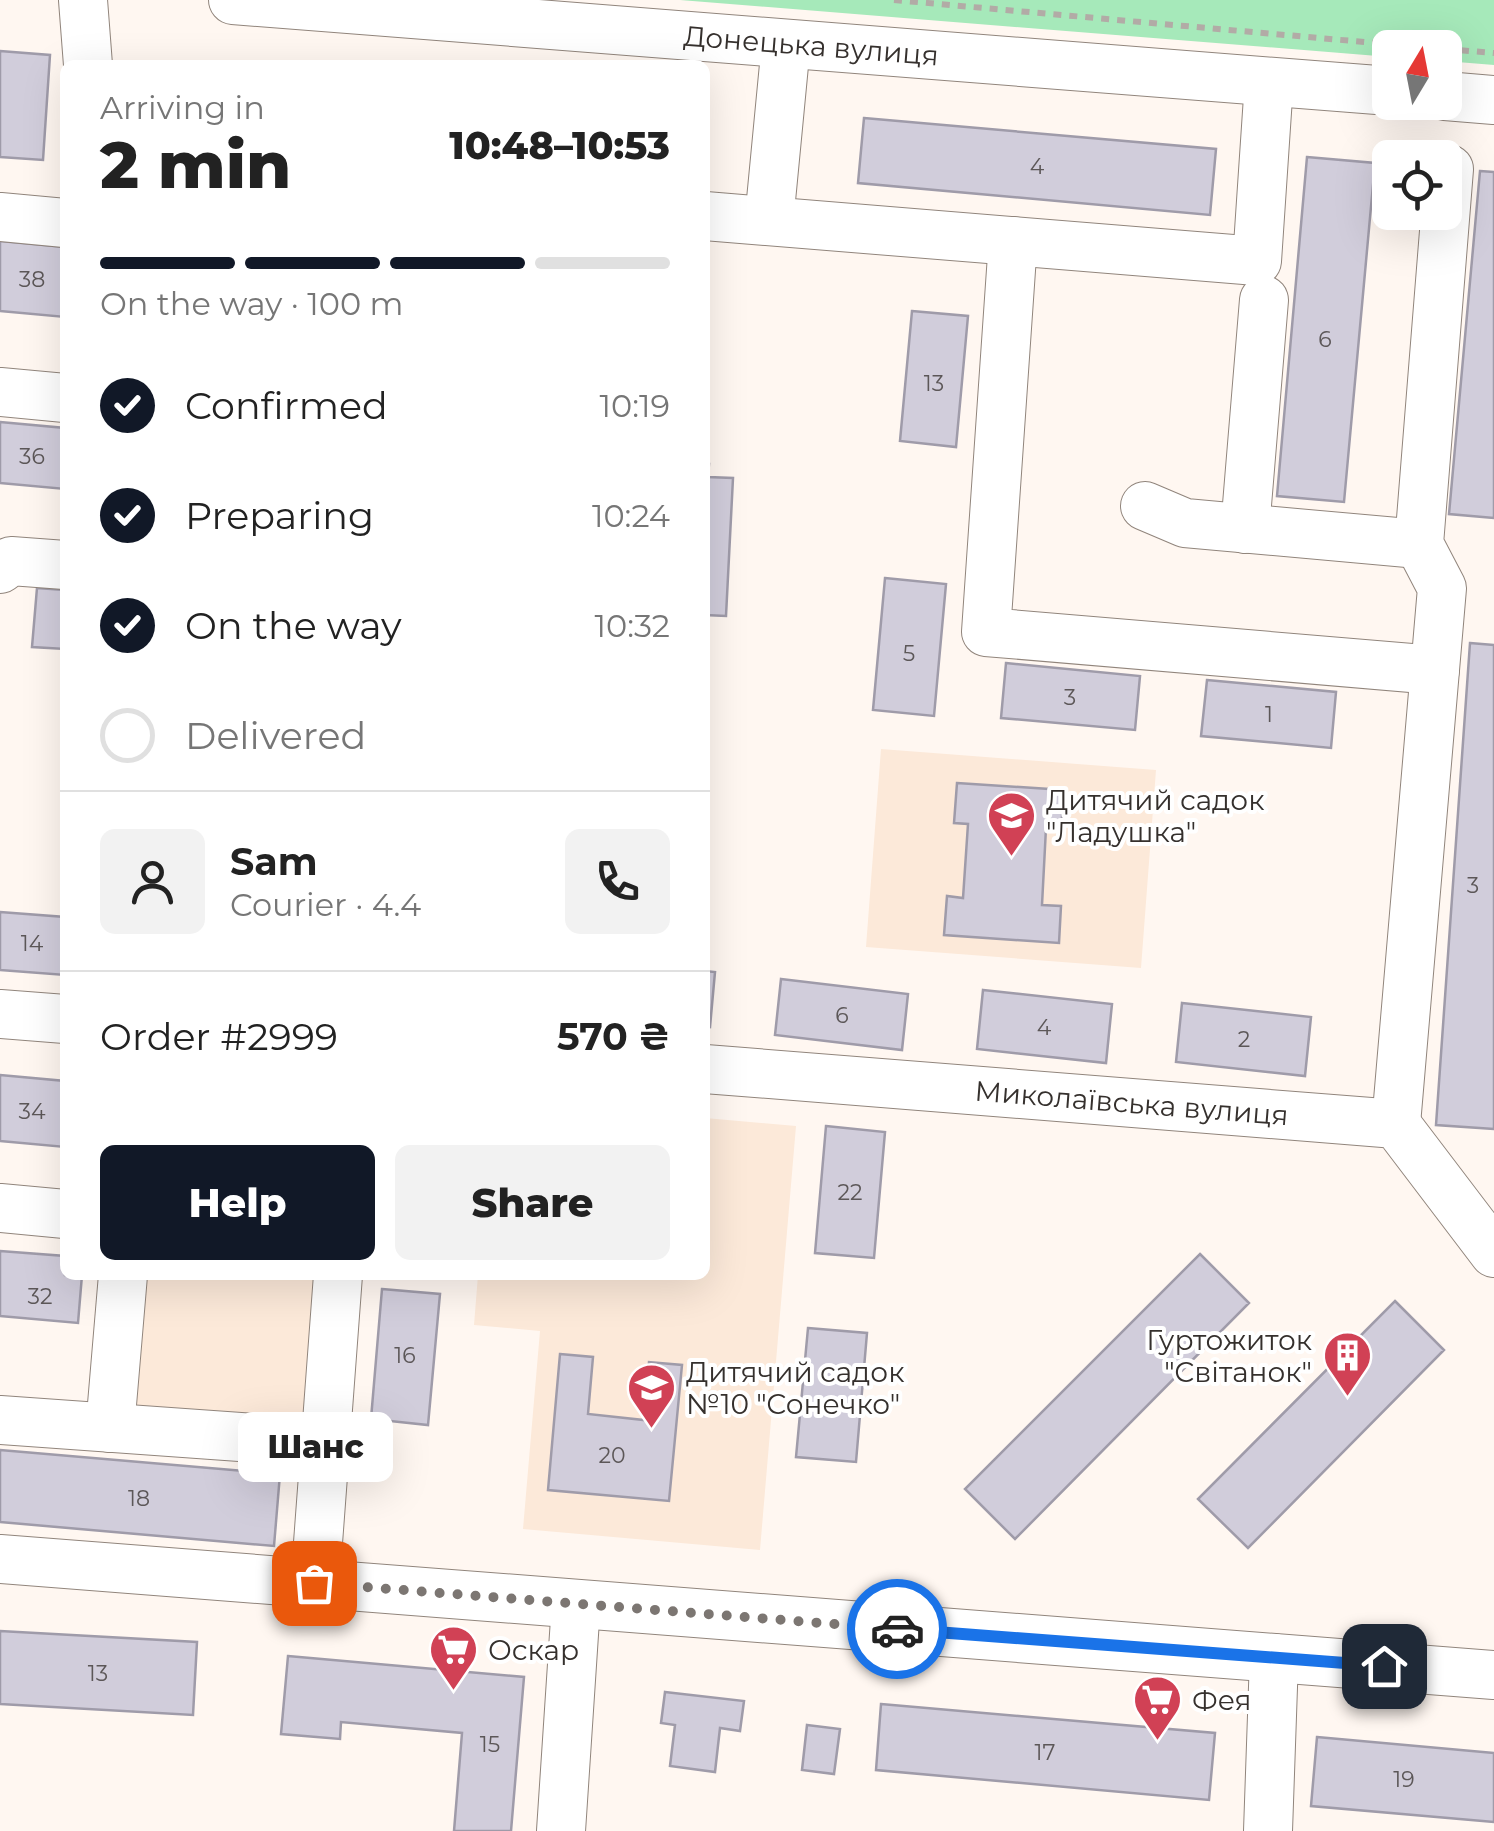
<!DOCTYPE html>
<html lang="en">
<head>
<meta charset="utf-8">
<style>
	body { margin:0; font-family:Montserrat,sans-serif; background:#f2f2f2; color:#222; height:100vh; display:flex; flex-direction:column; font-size:38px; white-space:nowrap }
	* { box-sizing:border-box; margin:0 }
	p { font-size:32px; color:#767676 }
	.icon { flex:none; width:55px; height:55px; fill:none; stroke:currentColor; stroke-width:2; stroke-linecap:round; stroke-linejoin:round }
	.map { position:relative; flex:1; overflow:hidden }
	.details { position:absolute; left:60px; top:60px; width:650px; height:1220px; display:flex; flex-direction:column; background:#fff; border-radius:15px; box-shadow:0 10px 40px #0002 }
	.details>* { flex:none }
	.needle { width:65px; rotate:10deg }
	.buttons { position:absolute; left:1372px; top:30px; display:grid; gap:20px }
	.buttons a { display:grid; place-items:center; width:90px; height:90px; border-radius:15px; background:#fff; box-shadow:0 10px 40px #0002; font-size:50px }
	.pin { position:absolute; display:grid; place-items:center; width:85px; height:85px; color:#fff; margin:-42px; border-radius:20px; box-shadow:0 5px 15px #0006 }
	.courier { position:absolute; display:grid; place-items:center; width:100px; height:100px; margin:-50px; border:8px solid #1a73e8; border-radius:50%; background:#fff; color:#222; box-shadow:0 2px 12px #0007 }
	.bubble { position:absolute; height:70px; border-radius:15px; background:#fff; box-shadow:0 10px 40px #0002; font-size:32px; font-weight:800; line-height:70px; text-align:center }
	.headline em { font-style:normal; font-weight:800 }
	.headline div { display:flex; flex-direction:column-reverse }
	.headline { display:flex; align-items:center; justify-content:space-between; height:170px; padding:0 40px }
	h1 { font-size:65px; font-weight:800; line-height:75px }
	.bar { display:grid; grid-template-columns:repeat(4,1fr); gap:15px 10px; align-content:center; height:120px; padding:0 40px }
	.bar i { height:12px; border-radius:8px; background:#e0e0e0 }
	.bar .on { background:#111827 }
	.bar p { grid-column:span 4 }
	.line { display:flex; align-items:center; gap:25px; padding:0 40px; border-top:2px solid #e0e0e0 }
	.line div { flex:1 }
	.round { display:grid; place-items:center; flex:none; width:105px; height:105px; border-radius:15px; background:#f2f2f2 }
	ol { padding:0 40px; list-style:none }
	li { display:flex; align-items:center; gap:30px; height:110px }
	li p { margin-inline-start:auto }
	li .icon { padding:10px; border-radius:50%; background:#111827; color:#fff; stroke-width:4 }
	li:last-child { color:#767676 }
	li i { width:55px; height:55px; border:5px solid #e0e0e0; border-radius:50% }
	.cta { display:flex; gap:20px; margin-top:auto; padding:20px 40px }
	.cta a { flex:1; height:115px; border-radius:15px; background:#111827; color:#fff; font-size:40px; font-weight:800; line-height:115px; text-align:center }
	.cta a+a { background:#f2f2f2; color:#222 }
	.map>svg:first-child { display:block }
	.built { fill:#fce9d9 }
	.green { fill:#a6e9ba }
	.building { fill:#d1cddb; stroke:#9f9ba9; stroke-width:2.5 }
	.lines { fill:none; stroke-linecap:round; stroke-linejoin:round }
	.minor-casing { stroke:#91857c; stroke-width:50 }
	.path { stroke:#b2aba6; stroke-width:6; stroke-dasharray:8 8; stroke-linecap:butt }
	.minor { stroke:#fff; stroke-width:48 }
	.done { stroke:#7c7672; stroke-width:10; stroke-dasharray:0 18 }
	.route { stroke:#1a73e8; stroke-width:12 }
	.labels { text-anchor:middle; stroke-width:8; stroke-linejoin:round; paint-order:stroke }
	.number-label { font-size:22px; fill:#5c5758 }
	.street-label { font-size:28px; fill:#35302d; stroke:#fff }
	.poi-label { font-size:28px; fill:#35302d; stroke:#fff; text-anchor:start }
</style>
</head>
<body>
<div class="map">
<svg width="1494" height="1831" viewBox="0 0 1494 1831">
	<rect width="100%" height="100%" fill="#fff7f1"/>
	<!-- built -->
	<path class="built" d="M881,749L1156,770L1141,968L866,947Z
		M705,1118L796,1126L760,1550L523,1529L540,1331L474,1325L478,1275H705Z
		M135,1275H328L315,1431L124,1414Z"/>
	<!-- green -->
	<path class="green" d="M680,0H1494V65L1445,61V48H1390V57Z"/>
	<!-- building -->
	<path class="building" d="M0,51L50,55L43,160L0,157Z
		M864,118L1216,149L1210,215L858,183Z
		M1307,157L1375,163L1344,502L1277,496Z
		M1480,171L1494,172V518L1449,514Z
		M0,241L65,247V317L0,311Z
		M912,311L968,316L956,447L900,441Z
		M0,422L65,428V489L0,483Z
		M705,464H709L708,477L733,478L726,616L705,615Z
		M885,578L946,584L934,716L873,710Z
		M37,588L65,590V649L32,647Z
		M1470,643L1494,645V1129L1436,1125Z
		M1006,663L1140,676L1135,730L1001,718Z
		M1207,680L1336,692L1331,748L1201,736Z
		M957,783L1064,790L1061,829L1046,828L1042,905L1061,906L1059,943L944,935L947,896L963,898L968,824L954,823Z
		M0,912L65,917V975L0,970Z
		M705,971L715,972L710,1027L705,1026Z
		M781,979L908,994L902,1050L775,1035Z
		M983,990L1112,1004L1106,1063L977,1049Z
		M1182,1003L1311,1017L1305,1076L1176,1062Z
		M0,1075L65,1081V1147L0,1141Z
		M826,1126L885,1132L874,1258L815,1253Z
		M0,1251L65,1256V1275H82L78,1323L0,1316Z
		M1200,1254L1249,1303L1015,1539L965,1489Z
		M382,1289L440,1294L428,1425L371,1419Z
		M1395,1301L1444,1350L1248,1548L1198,1499Z
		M808,1328L867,1333L856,1462L796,1457Z
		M560,1354L593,1357L588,1414L644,1420L649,1362L682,1365L669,1501L548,1490Z
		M0,1450L280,1474L274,1546L0,1522Z
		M0,1631L197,1642L193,1715L0,1704Z
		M288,1656L524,1677L511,1831H454L462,1733L341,1722L340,1739L281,1734Z
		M665,1692L744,1701L740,1731L720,1728L715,1772L670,1766L675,1725L661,1723Z
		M881,1704L1215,1733L1209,1800L876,1770Z
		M807,1725L840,1729L834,1774L802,1770Z
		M1317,1737L1494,1753V1822L1311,1806Z"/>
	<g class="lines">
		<defs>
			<g id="minor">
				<path d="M83,0L88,65"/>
				<path id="s1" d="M233,0L1390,91"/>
				<path d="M1445,96L1494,100"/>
				<path d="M705,216L1257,261L1269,82"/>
				<path d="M0,217L65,223"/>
				<path d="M769,221L786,44"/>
				<path d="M1013,241L986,632L1435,670"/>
				<path d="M0,392L65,398"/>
				<path d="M1145,506L1185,523L1419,544"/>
				<path d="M1245,529L1264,300"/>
				<path d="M0,569L11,561L65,565"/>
				<path d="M0,1014L65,1019"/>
				<path id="s2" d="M705,1069L1396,1124L1494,1253"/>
				<path d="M1396,1124L1442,588L1419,544L1449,169"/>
				<path d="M0,1208L65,1214"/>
				<path d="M0,1420L325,1443"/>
				<path d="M110,1428L123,1275"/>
				<path d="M0,1559L1494,1675"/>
				<path d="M315,1583L338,1275"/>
				<path d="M561,1831L576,1604"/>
				<path d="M1268,1831L1274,1658"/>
			</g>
		</defs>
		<!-- minor casing -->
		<use href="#minor" class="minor-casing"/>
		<!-- path -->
		<path class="path" d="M894,0L1431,48
			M1445,49L1494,53"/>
		<!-- minor -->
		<use href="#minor" class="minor"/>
	</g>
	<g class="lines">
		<!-- done -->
		<path class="done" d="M314,1583L897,1629"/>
		<!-- route -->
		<path class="route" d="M897,1629L1384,1666"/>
	</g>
	<!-- icons -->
	<defs>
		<symbol id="school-pin" viewBox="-11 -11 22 30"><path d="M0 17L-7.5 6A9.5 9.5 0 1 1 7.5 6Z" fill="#d14155" stroke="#fff"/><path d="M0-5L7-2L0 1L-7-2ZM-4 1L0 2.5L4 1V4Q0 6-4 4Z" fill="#fff"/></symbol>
		<symbol id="building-pin" viewBox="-11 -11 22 30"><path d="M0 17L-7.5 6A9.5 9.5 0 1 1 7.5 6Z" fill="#d14155" stroke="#fff"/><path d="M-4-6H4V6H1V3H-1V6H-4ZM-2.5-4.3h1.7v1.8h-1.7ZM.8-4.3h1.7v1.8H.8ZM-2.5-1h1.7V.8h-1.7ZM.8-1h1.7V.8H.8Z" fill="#fff"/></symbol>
		<symbol id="supermarket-pin" viewBox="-11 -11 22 30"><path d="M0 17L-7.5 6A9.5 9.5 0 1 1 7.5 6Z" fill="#d14155" stroke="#fff"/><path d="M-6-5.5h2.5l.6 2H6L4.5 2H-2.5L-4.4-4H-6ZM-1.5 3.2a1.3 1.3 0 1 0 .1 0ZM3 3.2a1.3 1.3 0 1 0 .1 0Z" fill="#fff"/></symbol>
	</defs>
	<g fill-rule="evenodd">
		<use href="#school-pin" x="984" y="788" width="55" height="75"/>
		<use href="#building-pin" x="1320" y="1328" width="55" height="75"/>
		<use href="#school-pin" x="624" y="1360" width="55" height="75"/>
		<use href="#supermarket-pin" x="426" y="1622" width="55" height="75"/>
		<use href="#supermarket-pin" x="1130" y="1672" width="55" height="75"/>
	</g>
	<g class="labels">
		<!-- number labels -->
		<g class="number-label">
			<text x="1037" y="174">4</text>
			<text x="32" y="287">38</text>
			<text x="1325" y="347">6</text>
			<text x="934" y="391">13</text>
			<text x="32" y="464">36</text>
			<text x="909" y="661">5</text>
			<text x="1070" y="705">3</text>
			<text x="1269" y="722">1</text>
			<text x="1473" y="893">3</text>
			<text x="32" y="951">14</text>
			<text x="842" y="1023">6</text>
			<text x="1044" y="1035">4</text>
			<text x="1244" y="1047">2</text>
			<text x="32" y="1119">34</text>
			<text x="850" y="1200">22</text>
			<text x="40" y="1304">32</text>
			<text x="405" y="1363">16</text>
			<text x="612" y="1463">20</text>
			<text x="139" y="1506">18</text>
			<text x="98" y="1681">13</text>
			<text x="490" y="1752">15</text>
			<text x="1045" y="1760">17</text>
			<text x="1404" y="1787">19</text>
		</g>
		<!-- street labels -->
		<g class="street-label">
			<text dy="10" stroke="none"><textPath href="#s1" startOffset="580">Донецька вулиця</textPath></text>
			<text dy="10" stroke="none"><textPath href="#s2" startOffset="428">Миколаївська вулиця</textPath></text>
		</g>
		<!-- poi labels -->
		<g class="poi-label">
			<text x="1046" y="810">Дитячий садок<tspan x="1046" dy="32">"Ладушка"</tspan></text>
			<text x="1312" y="1350" text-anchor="end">Гуртожиток<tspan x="1312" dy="32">"Світанок"</tspan></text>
			<text x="686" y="1382">Дитячий садок<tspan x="686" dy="32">№10 "Сонечко"</tspan></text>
			<text x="488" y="1660">Оскар</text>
			<text x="1192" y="1710">Фея</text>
		</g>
	</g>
</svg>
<div class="buttons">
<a><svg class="needle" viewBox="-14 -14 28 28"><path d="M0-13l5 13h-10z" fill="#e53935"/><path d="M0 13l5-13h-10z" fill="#767676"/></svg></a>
<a><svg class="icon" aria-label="locate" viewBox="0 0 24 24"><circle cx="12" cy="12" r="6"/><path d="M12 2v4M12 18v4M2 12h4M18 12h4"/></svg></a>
</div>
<div class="pin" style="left:314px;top:1583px;background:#ea580c"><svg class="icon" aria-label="bag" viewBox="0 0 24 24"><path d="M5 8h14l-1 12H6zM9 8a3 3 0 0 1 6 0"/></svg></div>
<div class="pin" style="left:1384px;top:1666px;background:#1f2937"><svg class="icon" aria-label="home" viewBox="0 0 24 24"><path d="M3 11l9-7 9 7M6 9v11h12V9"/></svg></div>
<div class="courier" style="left:897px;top:1629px"><svg class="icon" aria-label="car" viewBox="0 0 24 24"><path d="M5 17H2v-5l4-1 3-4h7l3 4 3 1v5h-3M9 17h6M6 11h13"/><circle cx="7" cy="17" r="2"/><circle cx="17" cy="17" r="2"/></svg></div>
<div class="bubble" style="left:238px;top:1412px;width:155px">Шанс</div>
<section class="details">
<div class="headline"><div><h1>2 min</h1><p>Arriving in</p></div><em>10:48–10:53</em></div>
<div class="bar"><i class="on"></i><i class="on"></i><i class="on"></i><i></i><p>On the way · 100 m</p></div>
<ol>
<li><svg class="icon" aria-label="check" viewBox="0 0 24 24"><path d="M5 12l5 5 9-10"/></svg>Confirmed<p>10:19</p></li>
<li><svg class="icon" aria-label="check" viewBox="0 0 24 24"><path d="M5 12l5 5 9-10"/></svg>Preparing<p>10:24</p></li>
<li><svg class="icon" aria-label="check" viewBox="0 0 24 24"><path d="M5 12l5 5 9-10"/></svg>On the way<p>10:32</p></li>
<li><i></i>Delivered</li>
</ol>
<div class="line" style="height:180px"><a class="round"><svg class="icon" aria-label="person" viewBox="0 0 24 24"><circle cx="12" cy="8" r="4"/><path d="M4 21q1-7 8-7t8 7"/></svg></a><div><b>Sam</b><p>Courier · 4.4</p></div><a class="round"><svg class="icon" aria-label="phone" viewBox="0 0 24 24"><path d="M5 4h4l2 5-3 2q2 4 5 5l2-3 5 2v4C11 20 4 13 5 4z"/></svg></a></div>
<div class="line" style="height:130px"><div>Order #2999</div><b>570 ₴</b></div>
<div class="cta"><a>Help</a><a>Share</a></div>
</section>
</div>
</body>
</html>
